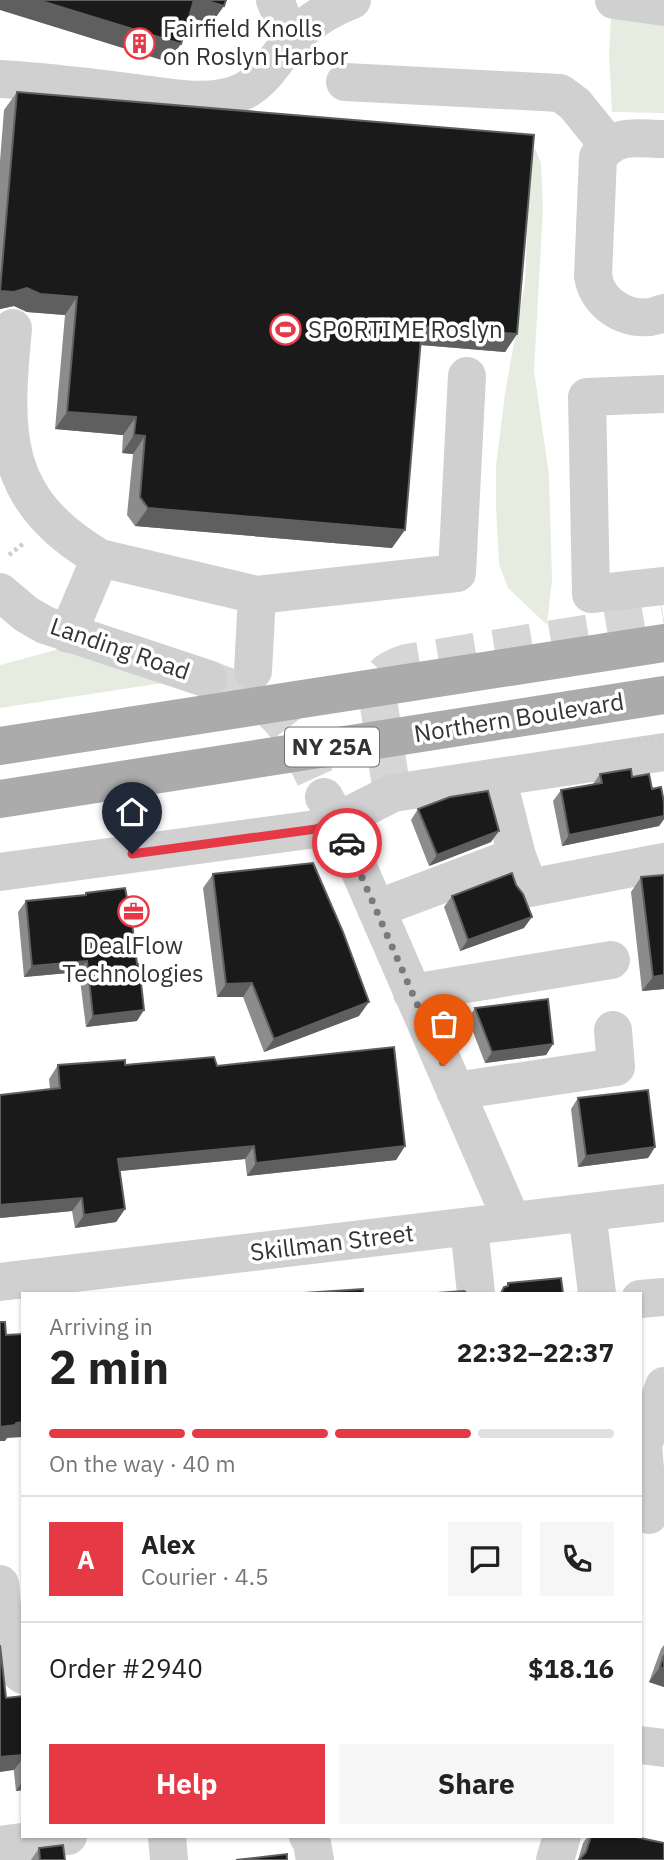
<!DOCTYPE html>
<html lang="en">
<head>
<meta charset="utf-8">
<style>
	body { margin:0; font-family:"IBM Plex Sans",sans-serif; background:#f6f6f6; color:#222; height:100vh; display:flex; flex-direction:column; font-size:26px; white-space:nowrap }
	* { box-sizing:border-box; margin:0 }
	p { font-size:23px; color:#767676 }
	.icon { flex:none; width:38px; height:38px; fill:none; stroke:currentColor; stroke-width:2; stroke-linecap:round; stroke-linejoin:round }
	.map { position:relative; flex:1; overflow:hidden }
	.sheet { position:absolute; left:21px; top:1292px; width:621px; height:546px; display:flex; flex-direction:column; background:#fff; border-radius:0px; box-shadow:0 2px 5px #0004 }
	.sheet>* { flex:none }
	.pin { position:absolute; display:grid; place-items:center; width:60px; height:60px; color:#fff; margin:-72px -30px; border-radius:50% 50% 50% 0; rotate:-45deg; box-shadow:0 0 7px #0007 }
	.pin .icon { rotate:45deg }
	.courier { position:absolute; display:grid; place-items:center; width:70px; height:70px; margin:-35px; border:5px solid #e63946; border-radius:50%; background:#fff; color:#222; box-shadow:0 2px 9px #0007 }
	.head em { font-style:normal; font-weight:800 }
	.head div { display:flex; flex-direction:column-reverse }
	.head { display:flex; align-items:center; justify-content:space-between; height:119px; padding:0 28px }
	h1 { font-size:46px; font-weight:800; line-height:52px }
	.bar { display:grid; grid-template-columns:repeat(4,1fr); gap:10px 7px; align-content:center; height:84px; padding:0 28px }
	.bar i { height:9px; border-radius:5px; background:#e0e0e0 }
	.bar .active { background:#e63946 }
	.bar p { grid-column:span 4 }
	.line { display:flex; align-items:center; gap:18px; padding:0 28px; border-top:2px solid #e0e0e0 }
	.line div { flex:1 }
	.round { display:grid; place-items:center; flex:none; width:74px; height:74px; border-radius:0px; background:#f6f6f6 }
	.button { display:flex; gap:14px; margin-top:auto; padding:14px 28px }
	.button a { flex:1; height:80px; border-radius:0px; background:#e63946; color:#fff; font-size:28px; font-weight:800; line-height:80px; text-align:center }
	.button a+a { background:#f6f6f6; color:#222 }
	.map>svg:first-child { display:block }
	.green { fill:#e6ecdf }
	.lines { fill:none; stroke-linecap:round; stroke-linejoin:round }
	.minor-tunnel { stroke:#d6d6d6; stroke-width:38; stroke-dasharray:38 19; stroke-linecap:butt }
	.path { stroke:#cdcdcd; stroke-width:4.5; stroke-dasharray:3.5 3.5; stroke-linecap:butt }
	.minor { stroke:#d0d0d0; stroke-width:38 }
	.path-bridge { stroke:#cdcdcd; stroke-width:4.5; stroke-dasharray:3.5 3.5; stroke-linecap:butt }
	.major-bridge { stroke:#ababab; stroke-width:38 }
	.wall { fill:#8c8c8c }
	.shaded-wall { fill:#5f5f5f }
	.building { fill:#1a1a1a; stroke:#5f5f5f; stroke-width:2 }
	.done { stroke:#7a7a7a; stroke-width:7; stroke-dasharray:0 12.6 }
	.route { stroke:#e63946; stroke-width:9 }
	.labels { text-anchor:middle; stroke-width:7; stroke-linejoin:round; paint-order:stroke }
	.shield { fill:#fff; stroke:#707070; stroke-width:2 }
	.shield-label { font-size:23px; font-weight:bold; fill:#333 }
	.poi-label { font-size:24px; fill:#333; stroke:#fff; text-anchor:start }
	.street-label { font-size:24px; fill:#333; stroke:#fff }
</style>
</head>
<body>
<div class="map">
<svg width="664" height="1860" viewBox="0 0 664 1860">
	<rect width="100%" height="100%" fill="#fff"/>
	<!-- green -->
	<path class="green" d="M612,0H664V113L612,112L609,54Z
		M535,148L541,163L543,209L534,371L549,475L552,580L547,625L508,588L499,564L496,507V466L505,393L525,282L530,161Z
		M89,641L201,677L0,708V665Z"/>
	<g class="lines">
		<!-- minor-tunnel -->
		<path class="minor-tunnel" d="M208,679C230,688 254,695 272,711C297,733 310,768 324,797
			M391,786L378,699C377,676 387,669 407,663L664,621"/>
		<!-- path -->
		<path class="path" d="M9,555L24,543"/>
		<!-- minor -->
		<path class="minor" d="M275,0L291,40
			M614,0L664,7
			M0,79C43,81 85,87 128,92C163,96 210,108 244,91C265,80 276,58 291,41C307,22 329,9 352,0
			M345,82L560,93L575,104L608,145
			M664,139C636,139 617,132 598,157L593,276C598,308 634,326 664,313
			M13,328C3,434 0,499 100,558
			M664,394L587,397L591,594L664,586
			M0,592L26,614L45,625L208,679
			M68,634L100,558L257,595L457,573L467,376
			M253,671L257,595
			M324,797L338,821L512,1221
			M517,856L529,888L664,862
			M0,872L316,829L338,821L393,793L664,752
			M376,909L517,856L497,777
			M412,993L611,960
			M455,1091L616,1067L613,1030
			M587,1212L597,1293
			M469,1227L476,1293
			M0,1282L664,1203
			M640,1299L664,1297
			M649,1515L643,1445L664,1386
			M0,1584C3,1609 2,1661 23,1675
			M640,1745L664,1748
			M167,1836L169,1860
			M308,1836L312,1843L315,1860
			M0,1845L68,1836
			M555,1860L562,1836"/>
		<!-- path-bridge -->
		<path class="path-bridge" d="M582,749L664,737"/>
		<!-- major-bridge -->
		<path class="major-bridge" d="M0,746L664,643
			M0,799L664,695"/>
	</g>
	<!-- wall -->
	<path class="wall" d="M17,92L517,334L505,352L420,345L392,548L135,526L127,515L133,454L122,453L123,435L55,429L65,315L27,312L14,306L0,309V161L4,110Z
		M600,774L632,777L652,789L664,802V819L659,826L562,846L553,801L561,790L593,784Z
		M418,809L491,842L429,866L411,820Z
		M213,874L359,1016L264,1052L243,997H217L203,888Z
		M664,875V989L642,991L631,892L641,877Z
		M516,885L524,928L460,951L444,907L452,896Z
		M86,893L137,1021L86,1027L79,972L24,977L18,912L26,901L84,896Z
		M475,1008L553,1044L546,1055L485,1063L468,1019Z
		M58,1065L217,1066L405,1146L396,1160L247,1176L245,1159L120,1171L125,1209L116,1222L75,1228L72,1211L0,1218V1095L50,1089L49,1079Z
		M578,1098L655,1147L648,1158L578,1167L571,1109Z
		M664,1645V1687L649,1682L661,1649Z
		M23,1696V1790L16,1791L6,1698Z
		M588,1836H631L664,1860H578L583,1843Z
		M39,1848L65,1860H31Z"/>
	<!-- shaded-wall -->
	<path class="shaded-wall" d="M0,0H38L181,44L168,62L0,10Z
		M193,0H204L224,6L211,24L182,15Z
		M27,288L77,297L65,315L27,312L14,306L0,309V291Z
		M422,326L517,334L505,352L409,344Z
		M67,412L136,417L123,435L55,429Z
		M134,435L145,436L133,454L122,453Z
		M148,508L405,530L392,548L135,526Z
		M664,816V819L659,826L562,846L569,835Z
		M499,831L491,842L429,866L437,855Z
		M532,917L524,928L460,951L468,940Z
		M87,961L79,972L24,977L32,966Z
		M664,975V989L642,991L653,977Z
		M252,983L243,997H217L226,984Z
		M369,1002L359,1016L264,1052L274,1039Z
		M144,1010L137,1021L86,1027L93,1016Z
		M553,1044L546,1055L485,1063L492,1052Z
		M254,1146L245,1159L109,1172L118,1159Z
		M405,1146L396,1160L247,1176L256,1163Z
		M655,1147L648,1158L578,1167L586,1156Z
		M82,1198L72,1211L0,1218V1205Z
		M125,1209L116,1222L75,1228L84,1215Z
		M23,1422V1437L7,1438L5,1441H0V1427L16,1423Z
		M660,1667L664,1668V1687L649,1682Z
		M23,1755V1758L14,1770L0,1772V1757Z
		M23,1781V1790L16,1791Z"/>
	<!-- building -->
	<path class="building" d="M38,0H194L181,44Z
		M204,0H226L224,6Z
		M17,92L534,135L517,334L422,326L405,530L148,508L140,497L145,436L134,435L136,417L67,412L77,297L40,294L27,288L14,292L0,291Z
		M631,769L632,777L649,774L652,789L661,787L664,802V816L569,835L561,790L602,783L600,774Z
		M488,791L499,831L437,855L418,809L450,797Z
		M313,863L343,932L369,1002L274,1039L252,983L226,984L213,874Z
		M512,873L516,885L523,894L532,917L468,940L452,896Z
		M664,875V975L653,977L641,877Z
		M125,888L127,898H129L137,964H139L144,1010L93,1016L87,961L32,966L26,901L86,895V893Z
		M548,999L553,1044L492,1052L475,1008Z
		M394,1047L405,1146L256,1163L254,1146L118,1159L125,1209L84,1215L82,1198L0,1205V1095L60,1088L58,1065L125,1060V1065L214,1057L217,1066Z
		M648,1090L655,1147L586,1156L578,1098Z
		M561,1278L563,1293H501L504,1287L508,1286V1283Z
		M363,1289V1293H304Z
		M464,1291L467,1293H437Z
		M0,1322H5L6,1335L23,1334V1422L16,1423V1425L0,1427Z
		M0,1645L6,1698L23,1696V1755L0,1757Z
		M664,1655V1668L660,1667Z
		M591,1836H631L664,1843V1860H579L586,1852Z
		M63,1845L65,1860H40L39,1848Z
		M287,1854V1860H236Z"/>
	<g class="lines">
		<!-- done -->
		<path class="done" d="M347,843L444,1066"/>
		<!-- route -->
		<path class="route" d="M132,854L316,829L338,821L347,843"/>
	</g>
	<!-- icons -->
	<defs>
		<symbol id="building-ring" viewBox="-11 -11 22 22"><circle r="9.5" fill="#fff" stroke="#e63946" stroke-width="1.5"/><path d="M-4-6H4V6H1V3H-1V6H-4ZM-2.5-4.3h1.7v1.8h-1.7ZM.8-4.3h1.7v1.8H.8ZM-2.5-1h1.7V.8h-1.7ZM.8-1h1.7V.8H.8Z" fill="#e63946"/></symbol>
		<symbol id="stadium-ring" viewBox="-11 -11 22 22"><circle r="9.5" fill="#fff" stroke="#e63946" stroke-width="1.5"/><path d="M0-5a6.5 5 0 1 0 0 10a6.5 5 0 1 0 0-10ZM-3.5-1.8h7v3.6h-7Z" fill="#e63946"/></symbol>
		<symbol id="office-ring" viewBox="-11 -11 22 22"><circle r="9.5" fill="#fff" stroke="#e63946" stroke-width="1.5"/><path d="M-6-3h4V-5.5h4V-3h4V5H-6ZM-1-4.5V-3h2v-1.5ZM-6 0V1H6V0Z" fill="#e63946"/></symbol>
	</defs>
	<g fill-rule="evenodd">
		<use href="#building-ring" x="122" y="26" width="35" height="35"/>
		<use href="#stadium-ring" x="268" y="312" width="35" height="35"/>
		<use href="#office-ring" x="116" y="894" width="35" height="35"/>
	</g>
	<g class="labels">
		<!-- shield labels -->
		<rect class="shield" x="285" y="727.5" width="94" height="39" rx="5"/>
		<g class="shield-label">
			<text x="332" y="755">NY 25A</text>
		</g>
		<!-- poi labels -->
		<g class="poi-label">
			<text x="163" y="37">Fairfield Knolls<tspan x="163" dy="28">on Roslyn Harbor</tspan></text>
			<text x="308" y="338">SPORTIME Roslyn</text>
			<text x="133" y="954" text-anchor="middle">DealFlow<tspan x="133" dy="28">Technologies</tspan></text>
		</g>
		<!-- street labels -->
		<g class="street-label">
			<text transform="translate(120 649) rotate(19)" y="8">Landing Road</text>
			<text transform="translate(519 718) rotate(-9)" y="8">Northern Boulevard</text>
			<text transform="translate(332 1243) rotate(-7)" y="8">Skillman Street</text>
		</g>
	</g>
</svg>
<div class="pin" style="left:444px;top:1066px;background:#ea580c"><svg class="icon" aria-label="bag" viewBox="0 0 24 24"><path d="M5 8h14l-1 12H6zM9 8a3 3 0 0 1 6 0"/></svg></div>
<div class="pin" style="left:132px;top:854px;background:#1f2937"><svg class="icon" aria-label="home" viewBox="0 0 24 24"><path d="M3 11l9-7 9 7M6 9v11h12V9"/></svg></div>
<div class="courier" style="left:347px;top:843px"><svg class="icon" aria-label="car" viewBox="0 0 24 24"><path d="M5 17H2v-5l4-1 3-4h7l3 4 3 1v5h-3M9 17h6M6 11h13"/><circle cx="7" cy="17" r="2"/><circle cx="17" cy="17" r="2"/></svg></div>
<section class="sheet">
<div class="head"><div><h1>2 min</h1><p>Arriving in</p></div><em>22:32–22:37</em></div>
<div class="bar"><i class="active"></i><i class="active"></i><i class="active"></i><i></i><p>On the way · 40 m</p></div>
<div class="line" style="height:126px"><b class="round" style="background:#e63946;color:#fff">A</b><div><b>Alex</b><p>Courier · 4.5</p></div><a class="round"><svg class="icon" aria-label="chat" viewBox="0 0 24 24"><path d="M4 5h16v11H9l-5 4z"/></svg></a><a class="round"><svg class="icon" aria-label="phone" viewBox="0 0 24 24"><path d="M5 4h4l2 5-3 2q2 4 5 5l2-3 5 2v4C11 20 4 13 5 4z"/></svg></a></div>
<div class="line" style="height:91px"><div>Order #2940</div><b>$18.16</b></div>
<div class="button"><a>Help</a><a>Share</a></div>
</section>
</div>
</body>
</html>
